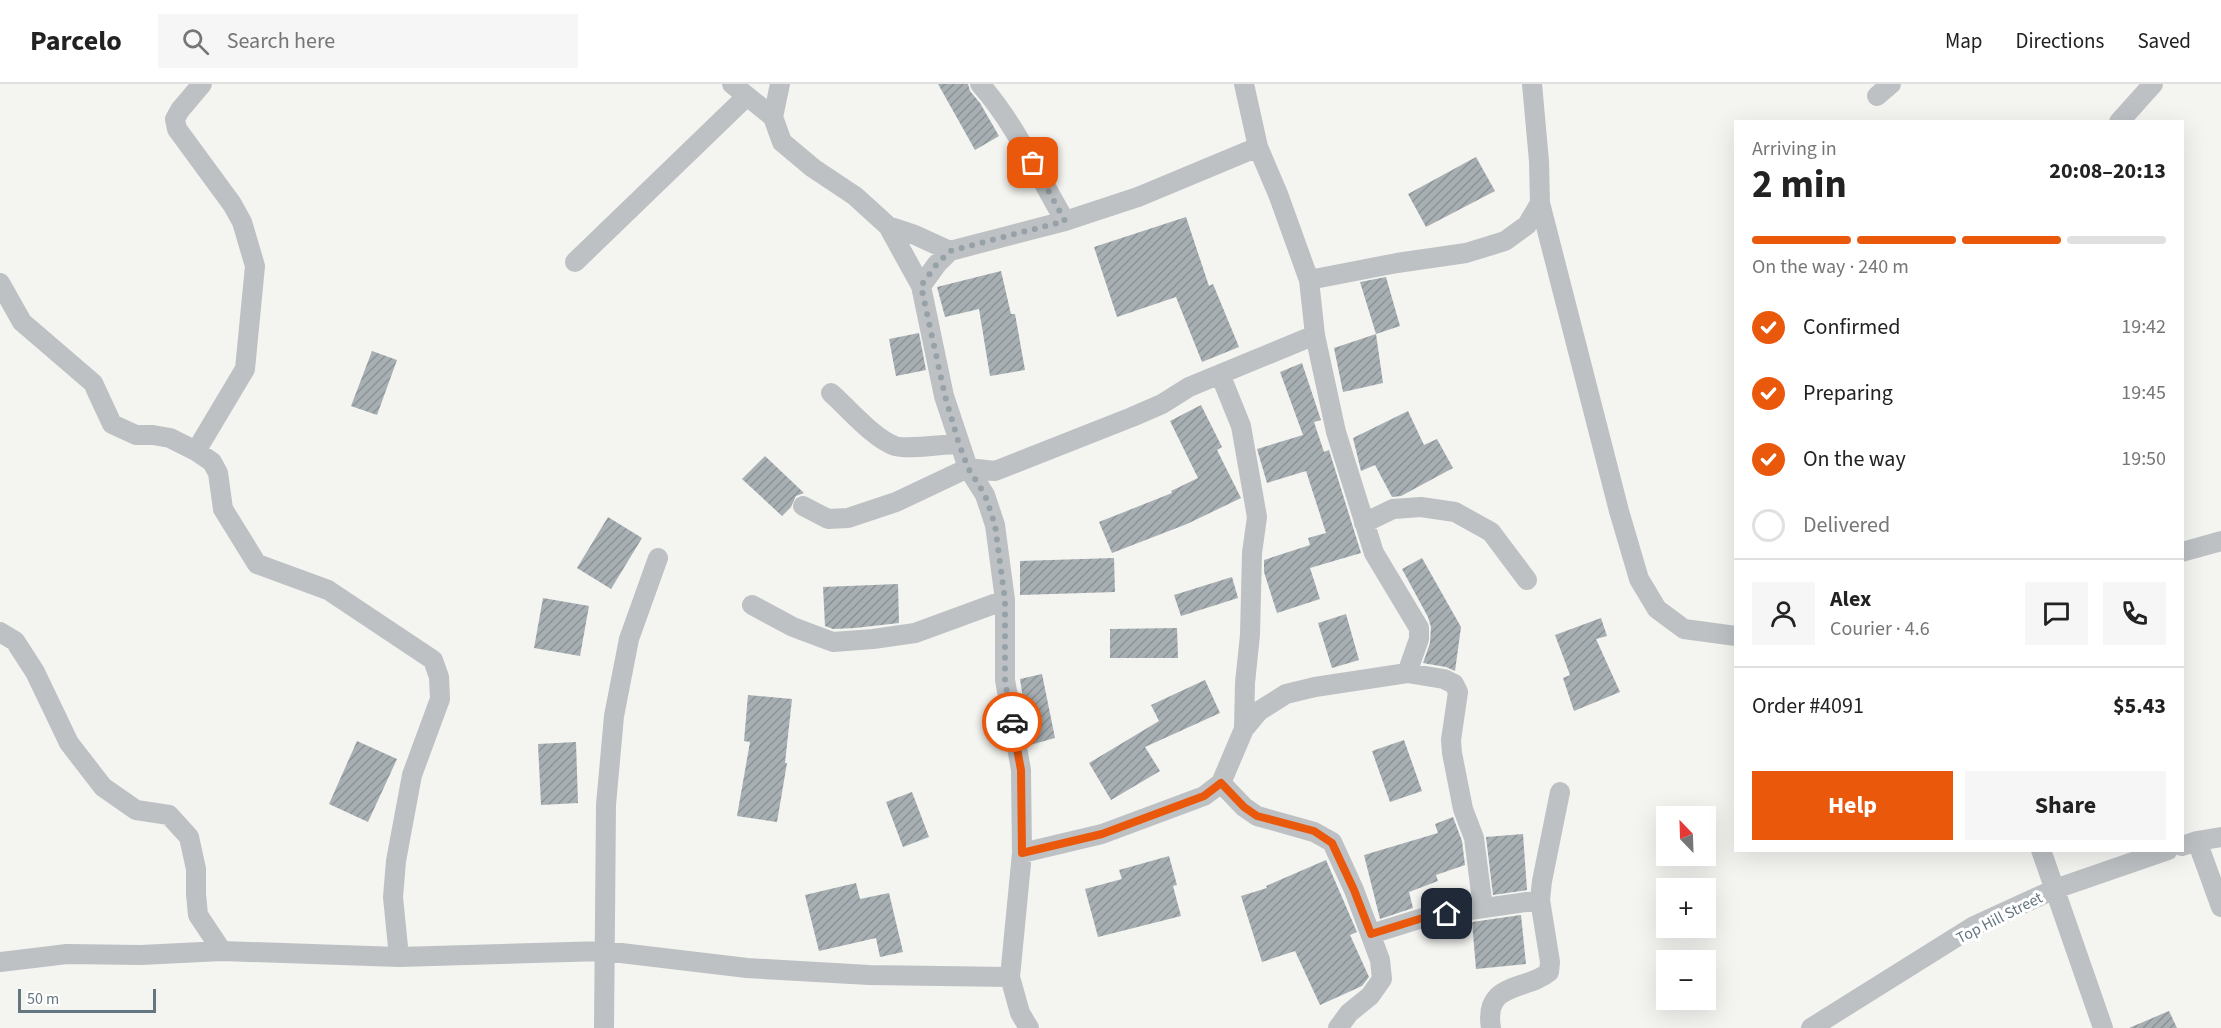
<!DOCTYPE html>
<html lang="en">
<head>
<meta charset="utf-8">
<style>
	body { margin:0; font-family:"Source Sans 3",sans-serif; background:#f6f6f6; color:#222; height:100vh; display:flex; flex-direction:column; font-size:22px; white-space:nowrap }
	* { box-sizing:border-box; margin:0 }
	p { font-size:20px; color:#767676 }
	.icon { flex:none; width:33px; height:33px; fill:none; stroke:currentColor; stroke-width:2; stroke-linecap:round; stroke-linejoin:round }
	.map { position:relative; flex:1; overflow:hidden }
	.panel { position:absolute; left:1734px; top:36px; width:450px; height:732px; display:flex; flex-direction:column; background:#fff; border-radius:0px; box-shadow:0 6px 24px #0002 }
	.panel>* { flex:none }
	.needle { width:39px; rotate:337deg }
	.tools { position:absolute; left:1656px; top:722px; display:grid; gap:12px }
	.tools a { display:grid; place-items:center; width:60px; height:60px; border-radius:0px; background:#fff; box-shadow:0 6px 24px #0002; font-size:30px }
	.scale { position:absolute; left:18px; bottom:15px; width:138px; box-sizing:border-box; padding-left:6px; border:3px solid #647680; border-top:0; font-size:16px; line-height:21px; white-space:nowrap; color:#647680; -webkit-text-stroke:4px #fff; paint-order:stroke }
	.pin { position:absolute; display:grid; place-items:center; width:51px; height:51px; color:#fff; margin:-26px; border-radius:12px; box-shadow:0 3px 9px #0006 }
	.courier { position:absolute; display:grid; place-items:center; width:60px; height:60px; margin:-30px; border:4px solid #ea580c; border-radius:50%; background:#fff; color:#222; box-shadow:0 2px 8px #0007 }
	.head em { font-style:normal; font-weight:700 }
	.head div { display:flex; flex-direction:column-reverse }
	.head { display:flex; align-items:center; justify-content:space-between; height:102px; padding:0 18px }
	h1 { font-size:39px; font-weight:700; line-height:45px }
	.bar { display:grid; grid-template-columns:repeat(4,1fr); gap:9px 6px; align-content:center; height:72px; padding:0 18px }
	.bar i { height:8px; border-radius:4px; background:#e0e0e0 }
	.bar .selected { background:#ea580c }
	.bar p { grid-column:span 4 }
	.line { display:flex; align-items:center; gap:15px; padding:0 18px; border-top:2px solid #e0e0e0 }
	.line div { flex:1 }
	.round { display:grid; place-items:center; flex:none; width:63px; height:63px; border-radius:0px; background:#f6f6f6 }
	ol { padding:0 18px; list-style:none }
	li { display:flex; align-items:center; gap:18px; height:66px }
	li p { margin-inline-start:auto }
	li .icon { padding:6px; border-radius:50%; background:#ea580c; color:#fff; stroke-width:4 }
	li:last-child { color:#767676 }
	li i { width:33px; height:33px; border:3px solid #e0e0e0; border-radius:50% }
	.primary-button { display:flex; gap:12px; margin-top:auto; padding:12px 18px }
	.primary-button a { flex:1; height:69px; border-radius:0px; background:#ea580c; color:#fff; font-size:24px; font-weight:700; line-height:69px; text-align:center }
	.primary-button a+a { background:#f6f6f6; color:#222 }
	header { display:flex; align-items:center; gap:36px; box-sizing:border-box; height:84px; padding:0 30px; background:#fff; border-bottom:2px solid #e0e0e0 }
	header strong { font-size:28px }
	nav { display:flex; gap:33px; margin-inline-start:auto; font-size:21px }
	.search { width:420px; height:54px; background:#f6f6f6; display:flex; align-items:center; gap:15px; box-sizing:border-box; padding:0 21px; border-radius:0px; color:#767676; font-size:22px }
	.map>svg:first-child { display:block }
	.building { fill:url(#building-hatch) }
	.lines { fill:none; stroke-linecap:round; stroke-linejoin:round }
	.street { stroke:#bdc1c4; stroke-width:20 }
	.done { stroke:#96a2a8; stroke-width:6; stroke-dasharray:0 10.8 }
	.route { stroke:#ea580c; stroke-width:8 }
	.labels { text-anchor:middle; stroke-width:6; stroke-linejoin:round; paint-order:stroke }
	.street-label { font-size:16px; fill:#647680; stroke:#fff }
</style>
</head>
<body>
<header>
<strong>Parcelo</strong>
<div class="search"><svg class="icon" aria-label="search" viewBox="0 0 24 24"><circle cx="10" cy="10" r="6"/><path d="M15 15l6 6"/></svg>Search here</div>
<nav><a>Map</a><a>Directions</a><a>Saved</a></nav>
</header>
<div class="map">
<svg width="2221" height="944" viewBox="0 0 2221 944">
	<defs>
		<pattern id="building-hatch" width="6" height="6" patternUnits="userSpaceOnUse" patternTransform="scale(1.5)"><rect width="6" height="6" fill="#a7afb3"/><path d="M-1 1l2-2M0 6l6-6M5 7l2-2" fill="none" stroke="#8c9397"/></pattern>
	</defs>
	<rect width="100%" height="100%" fill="#f4f4f1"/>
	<!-- building -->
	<path class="building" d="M938,0H968L970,7L980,19L999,52L975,66Z
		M1476,73L1495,107L1426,143L1408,110Z
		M1186,133L1209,202L1213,200L1239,263L1202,278L1176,213L1117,233L1094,163Z
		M1001,187L1011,230H1015L1025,286L990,292L979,225L945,233L937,203Z
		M1386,193L1400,242L1376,250L1360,198Z
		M919,249L926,286L896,292L889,255Z
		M1376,250L1383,299L1343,308L1334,264Z
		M372,267L397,276L377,331L351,322Z
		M1302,279L1321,336L1314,338L1324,368L1329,366L1361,469L1310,484L1320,515L1277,529L1264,488V476L1310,461L1308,454L1326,449L1306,387L1267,399L1257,365L1303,351L1280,288Z
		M1201,321L1222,363L1217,366L1241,414L1187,440L1112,469L1099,438L1172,409L1171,407L1198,394L1170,337Z
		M1408,327L1424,361L1437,355L1453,384L1401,412L1392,413L1375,381L1361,387L1353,354Z
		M765,372L804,409L796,412L791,423L782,432L742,395Z
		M608,433L642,454L611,505L577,484Z
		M1114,474L1115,508L1020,511V477Z
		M1422,474L1461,543L1455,587L1446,583L1423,579L1430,559L1431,543L1428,533L1402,485Z
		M1232,493L1238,514L1181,532L1174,511Z
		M898,500L899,539L855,544L833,545L825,542L823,503Z
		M543,514L589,522L580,572L534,564Z
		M1346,530L1359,576L1332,584L1318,539Z
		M1601,534L1607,552L1596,555L1620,608L1574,627L1563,594L1570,591L1555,551Z
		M1177,544L1178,574H1110V545Z
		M1042,590L1055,654L1030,661L1020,595Z
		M1205,596L1220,629L1145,663L1160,687L1111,716L1089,679L1159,637L1151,621Z
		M748,611L792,615L785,679H787L777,738L737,732L750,658L744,657Z
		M1404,656L1422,707L1390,718L1372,667Z
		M357,657L397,675L368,738L329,720Z
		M576,658L578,719L541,721L538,660Z
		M912,708L929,753L903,763L886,718Z
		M1453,733L1462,757L1465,781L1436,791L1438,797L1409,808L1413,824L1380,835L1364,771L1438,749L1435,740Z
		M1523,750L1527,806L1493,811L1486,753Z
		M1169,772L1177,801L1173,802L1181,832L1098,853L1085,805L1122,795L1119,786Z
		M1326,776L1357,848L1350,851L1369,893L1362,902L1320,921L1295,867L1262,878L1241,812L1267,804L1266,802Z
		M856,799L860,815L889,809L903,868L880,873L876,854L819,867L805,811Z
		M1521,831L1526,880L1476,885L1472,838Z
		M2169,927L2177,944H2129Z"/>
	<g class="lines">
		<!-- street -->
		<path class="street" d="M732,0L773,33
			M780,0L773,33L782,58L813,84L855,112L888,142L921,202L944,312L968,384L985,411L995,441L1005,516V596L1021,686L1022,769
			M980,0C1016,41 1038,91 1065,137
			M1877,12L1891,0
			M2119,38L2153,0
			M1540,119L1619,427L1639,495L1657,525L1684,545L1736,552
			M888,142L915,151L950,167
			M575,178L747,12
			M1309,196L1397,179L1466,169L1505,157L1527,141L1540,119L1539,77L1532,0
			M0,199L22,238L93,299L112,340L136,351H153L170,354L196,367L212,378L218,389L223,425L257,480L328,506L433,576L439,593L440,615L412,691L396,777L393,813L399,873
			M921,202L937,180L950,167L1065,137L1138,113L1258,63L1244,0
			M1220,290L1241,342L1257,433L1252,469L1250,551L1245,599L1244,645
			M831,309C848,324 874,355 895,362C909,366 942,360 959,360
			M196,367L245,285L255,182L242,138L232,120L177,45L175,35L180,26L202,0
			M803,422L828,435L848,434L896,418L968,384L995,387L1132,333L1162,320L1189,303L1315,251L1309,196L1278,110L1258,63
			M1364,439L1393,425L1421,423L1455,428L1491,448L1527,496
			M2182,468L2221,457
			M752,521L793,543L833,558L873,555L915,549L1005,516
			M0,548L15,557L35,588L69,659L103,703L136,726L169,731L189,753L196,785V810L198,831L222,867
			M1407,589L1444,595L1454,600L1458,608L1451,656L1452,669L1463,725L1474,754L1483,824
			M1221,699L1244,723L1257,732L1314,748L1332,758L1354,806L1380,876L1382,895L1370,912L1349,929L1338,944
			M2197,757L2221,823
			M2182,762L2197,757L2221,753
			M2041,766L2103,944
			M1371,850L1429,832L1540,816
			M0,878L67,870L141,871L222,867L399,873L604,867L747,884L869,891L1010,893
			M604,944L606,721L614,632L629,555L658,474
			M1029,944L1020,929L1010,893L1022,769L1102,750L1204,712L1221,699L1244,645L1259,627L1286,610L1315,603L1407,589L1419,555V544L1374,469L1336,348L1315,251
			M1491,944C1483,897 1527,907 1549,888L1550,878L1540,816L1542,797L1560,708
			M1811,944L1974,842L2055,805L2168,766"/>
	</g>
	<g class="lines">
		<!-- done -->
		<path class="done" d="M1012,638L1005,597V516L995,441L985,411L968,384L959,360L945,312L921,202L937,180L950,167L1065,137L1033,79"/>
		<!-- route -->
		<path class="route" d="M1012,638L1021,686L1022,769L1102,750L1204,712L1221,699L1244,723L1257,732L1314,747L1332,759L1354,806L1371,850L1429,832L1447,830"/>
	</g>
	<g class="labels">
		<!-- street labels -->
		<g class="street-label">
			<text transform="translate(1999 833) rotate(-27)" y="6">Top Hill Street</text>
		</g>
	</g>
</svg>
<div class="tools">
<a><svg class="needle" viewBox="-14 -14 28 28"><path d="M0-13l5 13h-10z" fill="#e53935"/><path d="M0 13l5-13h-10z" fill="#767676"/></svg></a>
<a>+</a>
<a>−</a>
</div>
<div class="scale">50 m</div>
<div class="pin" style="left:1033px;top:79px;background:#ea580c"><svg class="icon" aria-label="bag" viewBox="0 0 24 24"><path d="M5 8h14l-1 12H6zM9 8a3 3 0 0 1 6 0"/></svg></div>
<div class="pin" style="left:1447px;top:830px;background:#1f2937"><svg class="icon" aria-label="home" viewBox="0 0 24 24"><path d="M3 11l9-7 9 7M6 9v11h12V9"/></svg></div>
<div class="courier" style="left:1012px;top:638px"><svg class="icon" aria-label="car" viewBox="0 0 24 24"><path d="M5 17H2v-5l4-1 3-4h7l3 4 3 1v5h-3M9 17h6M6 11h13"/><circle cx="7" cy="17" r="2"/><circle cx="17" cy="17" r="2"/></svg></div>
<section class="panel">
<div class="head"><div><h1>2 min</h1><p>Arriving in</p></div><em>20:08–20:13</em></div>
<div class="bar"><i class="selected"></i><i class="selected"></i><i class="selected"></i><i></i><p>On the way · 240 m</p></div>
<ol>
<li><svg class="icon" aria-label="check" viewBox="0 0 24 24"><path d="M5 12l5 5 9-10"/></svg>Confirmed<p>19:42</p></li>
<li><svg class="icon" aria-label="check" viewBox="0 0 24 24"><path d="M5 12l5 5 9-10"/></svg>Preparing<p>19:45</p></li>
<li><svg class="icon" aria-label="check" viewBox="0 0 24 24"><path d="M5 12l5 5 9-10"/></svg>On the way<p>19:50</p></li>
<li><i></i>Delivered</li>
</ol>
<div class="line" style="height:108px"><a class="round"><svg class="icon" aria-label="person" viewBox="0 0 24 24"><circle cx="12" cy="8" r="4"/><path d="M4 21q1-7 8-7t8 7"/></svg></a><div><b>Alex</b><p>Courier · 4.6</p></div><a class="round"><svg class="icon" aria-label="chat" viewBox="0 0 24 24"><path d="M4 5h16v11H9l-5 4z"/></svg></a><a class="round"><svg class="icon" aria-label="phone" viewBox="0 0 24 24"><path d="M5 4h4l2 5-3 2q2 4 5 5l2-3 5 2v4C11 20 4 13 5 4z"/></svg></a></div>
<div class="line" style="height:78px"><div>Order #4091</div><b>$5.43</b></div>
<div class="primary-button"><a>Help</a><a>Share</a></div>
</section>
</div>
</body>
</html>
